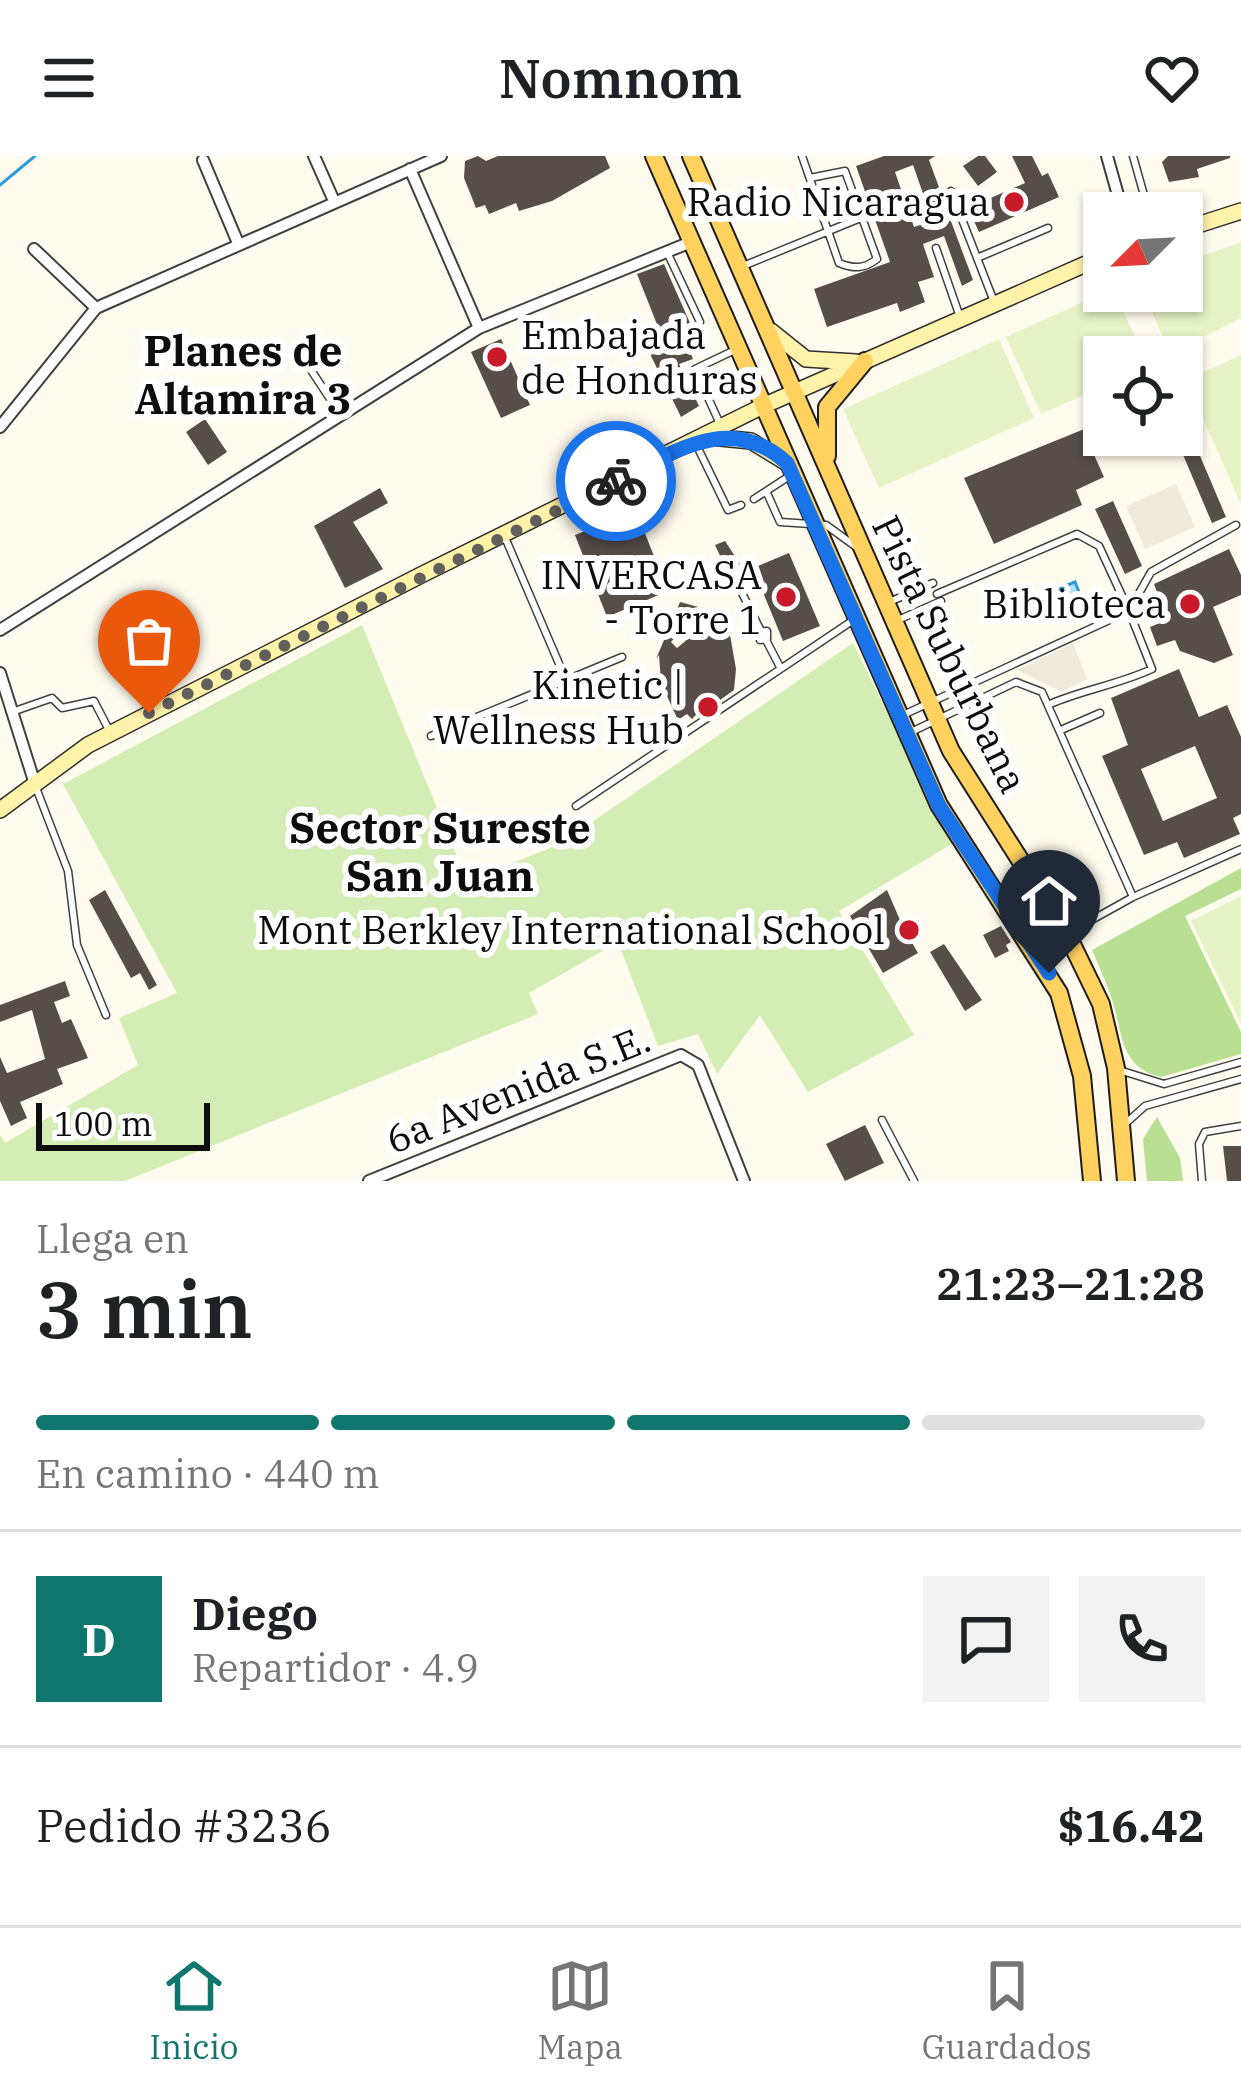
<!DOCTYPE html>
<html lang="es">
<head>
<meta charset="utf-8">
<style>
	body { margin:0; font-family:"IBM Plex Serif",serif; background:#f2f2f2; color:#202124; height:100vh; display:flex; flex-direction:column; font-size:45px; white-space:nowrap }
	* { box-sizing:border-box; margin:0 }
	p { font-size:39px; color:#757577 }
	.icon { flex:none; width:66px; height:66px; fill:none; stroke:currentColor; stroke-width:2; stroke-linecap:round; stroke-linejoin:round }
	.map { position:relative; height:1025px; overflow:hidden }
	.sheet { display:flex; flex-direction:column; background:#fff; flex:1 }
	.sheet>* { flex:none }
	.needle { width:78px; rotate:246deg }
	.fabs { position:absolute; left:1083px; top:36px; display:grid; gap:24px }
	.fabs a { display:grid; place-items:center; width:120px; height:120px; border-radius:0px; background:#fff; box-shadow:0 3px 9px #0004; font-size:60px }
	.scale { position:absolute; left:36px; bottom:30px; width:174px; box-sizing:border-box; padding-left:12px; border:6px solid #0d0d0d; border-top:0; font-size:33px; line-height:42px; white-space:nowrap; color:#0d0d0d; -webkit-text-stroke:9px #fff; paint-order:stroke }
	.pin { position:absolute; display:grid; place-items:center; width:102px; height:102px; color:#fff; margin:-123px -51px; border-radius:50% 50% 50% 0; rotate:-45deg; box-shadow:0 0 12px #0007 }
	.pin .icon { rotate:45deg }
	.courier { position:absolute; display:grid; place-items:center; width:120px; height:120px; margin:-60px; border:9px solid #1a73e8; border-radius:50%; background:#fff; color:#222; box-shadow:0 3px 15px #0007 }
	.summary em { font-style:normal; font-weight:600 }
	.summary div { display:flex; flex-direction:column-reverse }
	.summary { display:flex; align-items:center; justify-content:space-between; height:204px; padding:0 36px }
	h1 { font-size:78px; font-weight:600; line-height:90px }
	.bar { display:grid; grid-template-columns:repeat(4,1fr); gap:18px 12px; align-content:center; height:144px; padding:0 36px }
	.bar i { height:15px; border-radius:9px; background:#e0e0e0 }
	.bar .on { background:#0f766e }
	.bar p { grid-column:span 4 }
	.line { display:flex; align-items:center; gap:30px; padding:0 36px; border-top:3px solid #e0e0e0 }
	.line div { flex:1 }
	.round { display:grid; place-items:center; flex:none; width:126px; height:126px; border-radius:0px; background:#f2f2f2 }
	header { display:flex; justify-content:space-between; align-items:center; height:156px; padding:0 36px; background:#fff; font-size:54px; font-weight:600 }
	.tab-bar { display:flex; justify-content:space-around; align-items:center; height:168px; border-top:3px solid #e0e0e0; background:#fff; font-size:33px; color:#757577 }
	.tab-bar a { display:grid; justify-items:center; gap:6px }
	.tab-bar .on { color:#0f766e }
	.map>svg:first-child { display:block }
	.green { fill:#d4edb4 }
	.forest { fill:#b8df92 }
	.pitch { fill:#e6f3c6 }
	.plaza { fill:#f0eadc }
	.water { fill:#aee1fb; stroke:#2f9bd8; stroke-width:3 }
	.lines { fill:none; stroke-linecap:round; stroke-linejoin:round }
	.stream { stroke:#2f9bd8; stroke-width:3 }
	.building { fill:#574e49; fill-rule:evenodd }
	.lane-casing { stroke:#404040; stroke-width:9 }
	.street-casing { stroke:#404040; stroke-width:14 }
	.secondary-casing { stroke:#2f2f2f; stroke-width:18 }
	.primary-casing { stroke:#1e1e1e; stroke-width:20 }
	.lane { stroke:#fff; stroke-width:6 }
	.street { stroke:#fff; stroke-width:10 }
	.secondary { stroke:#fff2a9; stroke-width:15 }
	.primary { stroke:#ffd15e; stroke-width:16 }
	.done { stroke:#62605c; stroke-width:12; stroke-dasharray:0 21.6 }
	.route { stroke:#1a73e8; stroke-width:15 }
	.poi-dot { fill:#c91a29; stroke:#fff; stroke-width:4.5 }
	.labels { text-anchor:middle; stroke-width:12; stroke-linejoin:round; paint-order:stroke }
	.poi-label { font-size:39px; fill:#0d0d0d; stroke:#fff; text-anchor:end }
	.street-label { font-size:39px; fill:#0d0d0d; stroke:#fff }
	.neighbourhood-label { font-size:42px; font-weight:bold; fill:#0d0d0d; stroke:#fff }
</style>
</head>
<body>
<header><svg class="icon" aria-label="menu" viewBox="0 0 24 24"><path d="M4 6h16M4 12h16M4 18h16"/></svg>Nomnom<svg class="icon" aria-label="heart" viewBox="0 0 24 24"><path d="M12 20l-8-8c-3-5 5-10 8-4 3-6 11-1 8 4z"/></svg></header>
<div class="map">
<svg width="1241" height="1025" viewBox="0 0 1241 1025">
	<rect width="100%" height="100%" fill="#fffbee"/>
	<!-- green -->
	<path class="green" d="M362,469L467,725L560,688L853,487L952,688L839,755L914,879L808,936L760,859L717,918L698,878L658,890L618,786L529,837L538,858L125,1025H0V979L5,987L138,909L119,862L177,837L63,628Z"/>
	<!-- forest -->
	<path class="forest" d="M1241,712V733L1185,760L1241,876V898L1161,921C1121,912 1123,880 1113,847C1108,829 1099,811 1092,794Z
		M1157,961L1180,1002L1183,1025H1147L1143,983Z"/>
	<!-- pitch -->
	<path class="pitch" d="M1241,86V162L1170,198L1143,135H1182V107Z
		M1107,135H1114L1144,201H1104V230L1041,258L1006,181Z
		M999,183L1034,262L879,332L843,253Z
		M1241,199V345L1240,346L1186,224Z
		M1241,740V868L1191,765Z"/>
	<!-- plaza -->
	<path class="plaza" d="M1176,328L1195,371L1145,393L1126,350Z
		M1073,487L1087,523L1062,536L1017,514Z"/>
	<!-- water -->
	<path class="water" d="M1075,426L1084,448L1043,465L1034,442Z"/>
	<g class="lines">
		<!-- stream -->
		<path class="stream" d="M0,29L35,0"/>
	</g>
	<!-- building -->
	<path class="building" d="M478,0L486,5L498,0H605L610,12L552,45L519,55L516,47L489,58L485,49L476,52L464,22L465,5Z
		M884,0H935L929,4L947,53L932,63L913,9L895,16L914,71L949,60L973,124L962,130L944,80L923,88L934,121L918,126L925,146L900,156L897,147L827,171L814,133L890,106L856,10Z
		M978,0H985L997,16L978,30L963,10Z
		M1012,0H1032L1042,20L1048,17L1059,41L979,76L968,52L1025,27Z
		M1168,0H1230V2L1197,13L1199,21L1169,26L1162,6Z
		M664,108L694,176L684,180L693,203L679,208L699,250L681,261L650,198L666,191L637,118Z
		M501,183L530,249L501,262L471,196Z
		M205,263L227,296L208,309L186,276Z
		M1104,265V286L1091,292L1104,321L1076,334L1082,349L994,388L964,322Z
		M1195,288L1226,361L1212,367L1181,294Z
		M380,332L388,347L353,366L383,413L345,432L314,370Z
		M1113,345L1142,410L1125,418L1095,353Z
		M636,355L668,435L607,461L575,379Z
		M725,385L748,420L717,435L710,422L727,415L715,389Z
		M1229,393L1241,419V439L1213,451L1233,499L1214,507L1180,495L1175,484L1157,490L1150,471L1167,464L1154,428Z
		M789,397L820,470L783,485L753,412Z
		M680,446L702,452L671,486L677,492L714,461L729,473L736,513L734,534L713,549L709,545L692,563L687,558L678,564L661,527L659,499L656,503Z
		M1179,513L1199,561L1227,549L1241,581V658L1233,662L1240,678L1184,702L1177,686L1144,699L1102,600L1128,589L1111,542ZM1195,590L1217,642L1163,665L1141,613Z
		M105,734L157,829L149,834L140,817L131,822L89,744Z
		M887,734L900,764L910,761L916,775L907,778L918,797L883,817L850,760Z
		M1001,770L1011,786L1006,789L1009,795L995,802L983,779Z
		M944,788L982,844L965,855L930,796Z
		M65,825L70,840L54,846L62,867L71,863L88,902L57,913L63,928L20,946L27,962L11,970L0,945V901L7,917L45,903L32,854L0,866V849Z
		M865,969L884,1007L845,1025L826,988Z
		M1223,990H1241V1025H1227Z"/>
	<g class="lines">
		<defs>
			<path id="lane" d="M802,0L839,107C854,113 864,113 877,103L845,15L810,22
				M1133,0L1149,57
				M951,35L993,143
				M936,92L960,161
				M667,96L700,166
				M977,102L1048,72
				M743,110L863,61
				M309,211L340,258
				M720,268L695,213L737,193
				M696,288L728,354L741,349
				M767,337L780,366L826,369L855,390
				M754,343L791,319
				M504,379L566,524
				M742,437L761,475
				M937,438L1077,378L1099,390L1129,455
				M887,447L933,427
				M1129,455L1151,416L1236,369
				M898,464L941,445
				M767,475V483L760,484L759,476Z
				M766,484L780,511
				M12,556L52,542L62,552L94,545L109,574
				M903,559L1129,455L1152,513C1117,529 1085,533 1050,548
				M1061,574L1100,557
				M909,577L1016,526L1042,536L1133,741L1070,776
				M431,580L622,501
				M35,629L68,715L77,789L106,859
				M576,650L852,465
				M1133,741L1241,693
				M1119,914L1164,928L1241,906
				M882,964L914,1025
				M1125,968L1145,950L1241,923
				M1202,1025L1199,988L1205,976L1241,970"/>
			<path id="street" d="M314,0L334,45
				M1107,0L1123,57
				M203,4L238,87
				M410,13L479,172
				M34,93L96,152
				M0,271L96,152L441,0
				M0,474L479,172L691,86
				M0,517L34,625
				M369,1025L681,899L698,909L744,1025"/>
			<path id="secondary" d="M1182,74L1241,55
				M771,175L806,203L856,206
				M710,281L751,285L787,307
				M0,654L88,589L425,417L763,250L1104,100"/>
			<path id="primary" d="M654,0L939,649L1059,837L1082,920L1092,1025
				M691,0L951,595L1067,778L1101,848L1116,912L1126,1025
				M827,300V251L865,205"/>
		</defs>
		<!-- lane casing -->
		<use href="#lane" class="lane-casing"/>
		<!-- street casing -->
		<use href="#street" class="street-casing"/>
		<!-- secondary casing -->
		<use href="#secondary" class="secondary-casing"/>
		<!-- primary casing -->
		<use href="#primary" class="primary-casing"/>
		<!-- lane -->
		<use href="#lane" class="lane"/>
		<!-- street -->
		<use href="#street" class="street"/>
		<!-- secondary -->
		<use href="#secondary" class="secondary"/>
		<!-- primary -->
		<use href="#primary" class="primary"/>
	</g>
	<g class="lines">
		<!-- done -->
		<path class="done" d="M149,557L616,325"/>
		<!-- route -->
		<path class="route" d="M616,325C673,297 730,255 787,307L939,650L1049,817"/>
	</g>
	<!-- markers -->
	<g class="poi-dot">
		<circle cx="1014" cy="46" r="12"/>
		<circle cx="497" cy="201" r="12"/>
		<circle cx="786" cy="441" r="12"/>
		<circle cx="1190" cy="448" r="12"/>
		<circle cx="708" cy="551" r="12"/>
		<circle cx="909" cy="774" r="12"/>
	</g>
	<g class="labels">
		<!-- poi labels -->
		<g class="poi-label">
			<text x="990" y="60">Radio Nicaragua</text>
			<text x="521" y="193" text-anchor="start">Embajada<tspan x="521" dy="45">de Honduras</tspan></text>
			<text x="762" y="433">INVERCASA<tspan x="762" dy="45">- Torre 1</tspan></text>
			<text x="1166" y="462">Biblioteca</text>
			<text x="684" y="543">Kinetic |<tspan x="684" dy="45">Wellness Hub</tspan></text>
			<text x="885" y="788">Mont Berkley International School</text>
		</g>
		<!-- street labels -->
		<g class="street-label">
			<text transform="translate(950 498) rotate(64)" y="14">Pista Suburbana</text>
			<text transform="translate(518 933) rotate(-22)" y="14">6a Avenida S.E.</text>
		</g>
		<!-- neighbourhood labels -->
		<g class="neighbourhood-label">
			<text x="243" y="210">Planes de<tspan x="243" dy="48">Altamira 3</tspan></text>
			<text x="440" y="687">Sector Sureste<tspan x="440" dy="48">San Juan</tspan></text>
		</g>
	</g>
</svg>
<div class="fabs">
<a><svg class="needle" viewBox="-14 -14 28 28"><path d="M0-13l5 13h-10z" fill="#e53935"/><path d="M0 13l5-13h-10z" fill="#757577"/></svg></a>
<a><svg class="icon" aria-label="locate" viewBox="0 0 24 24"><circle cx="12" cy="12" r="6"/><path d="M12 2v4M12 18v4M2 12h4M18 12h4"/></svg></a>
</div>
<div class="scale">100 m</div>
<div class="pin" style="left:149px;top:557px;background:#ea580c"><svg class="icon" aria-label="bag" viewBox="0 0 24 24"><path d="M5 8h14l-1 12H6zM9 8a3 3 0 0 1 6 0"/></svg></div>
<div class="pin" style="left:1049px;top:817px;background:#1f2937"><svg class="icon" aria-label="home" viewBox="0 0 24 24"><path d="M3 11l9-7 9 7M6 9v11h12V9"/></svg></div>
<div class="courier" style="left:616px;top:325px"><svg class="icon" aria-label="bike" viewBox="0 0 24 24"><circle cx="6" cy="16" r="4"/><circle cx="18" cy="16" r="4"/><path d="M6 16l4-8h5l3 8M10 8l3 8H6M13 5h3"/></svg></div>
</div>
<section class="sheet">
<div class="summary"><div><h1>3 min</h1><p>Llega en</p></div><em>21:23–21:28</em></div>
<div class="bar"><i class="on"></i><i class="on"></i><i class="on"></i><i></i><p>En camino · 440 m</p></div>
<div class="line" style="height:216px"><b class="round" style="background:#0f766e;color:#fff">D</b><div><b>Diego</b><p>Repartidor · 4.9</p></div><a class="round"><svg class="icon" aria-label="chat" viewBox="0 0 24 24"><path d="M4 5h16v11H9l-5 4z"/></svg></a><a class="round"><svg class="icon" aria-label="phone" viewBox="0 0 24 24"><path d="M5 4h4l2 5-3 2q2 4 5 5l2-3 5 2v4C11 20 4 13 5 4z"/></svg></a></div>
<div class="line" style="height:156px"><div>Pedido #3236</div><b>$16.42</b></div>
</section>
<nav class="tab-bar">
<a class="on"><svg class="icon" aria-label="home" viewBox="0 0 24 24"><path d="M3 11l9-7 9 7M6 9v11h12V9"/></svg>Inicio</a>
<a><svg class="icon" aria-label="map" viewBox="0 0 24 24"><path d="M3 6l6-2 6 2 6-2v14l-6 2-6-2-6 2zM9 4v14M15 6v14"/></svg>Mapa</a>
<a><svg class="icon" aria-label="saved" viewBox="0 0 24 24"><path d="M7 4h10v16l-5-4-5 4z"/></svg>Guardados</a>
</nav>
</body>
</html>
